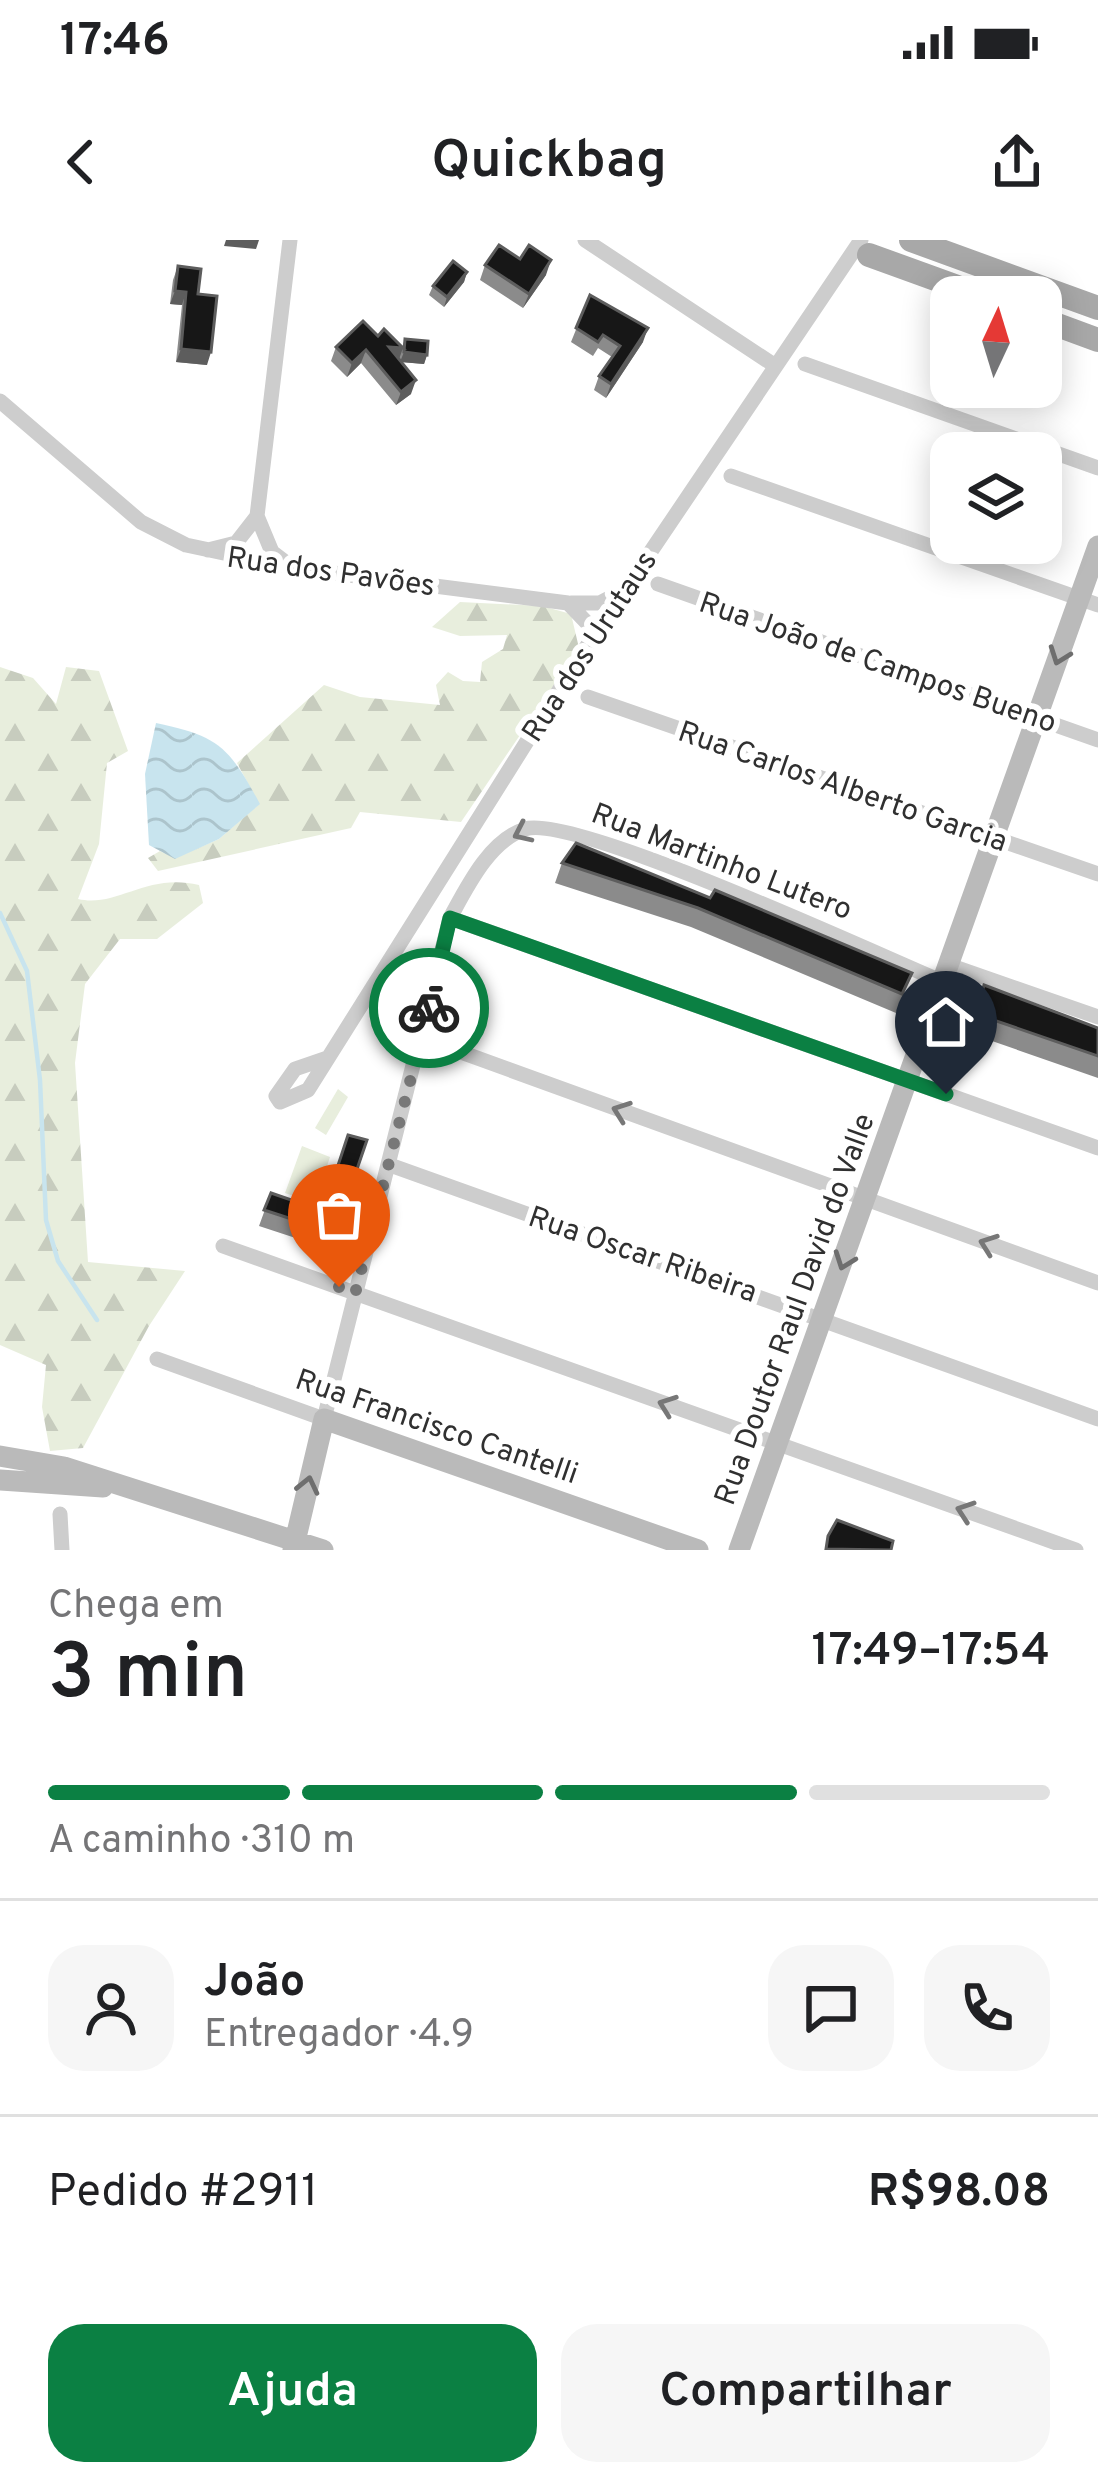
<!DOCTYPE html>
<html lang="pt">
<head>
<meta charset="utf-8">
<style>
	body { margin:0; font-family:Overpass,sans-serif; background:#f6f6f6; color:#202124; height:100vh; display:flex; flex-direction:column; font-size:45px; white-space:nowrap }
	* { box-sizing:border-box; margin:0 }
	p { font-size:39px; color:#757577 }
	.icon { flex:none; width:66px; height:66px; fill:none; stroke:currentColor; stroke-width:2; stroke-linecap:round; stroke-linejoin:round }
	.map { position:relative; height:1310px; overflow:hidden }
	.details { display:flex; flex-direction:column; background:#fff; flex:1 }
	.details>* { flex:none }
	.needle { width:78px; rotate:4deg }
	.controls { position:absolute; left:930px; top:36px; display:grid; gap:24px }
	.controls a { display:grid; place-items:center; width:132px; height:132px; border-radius:24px; background:#fff; box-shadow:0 6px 30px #0003; font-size:60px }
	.pin { position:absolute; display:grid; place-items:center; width:102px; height:102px; color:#fff; margin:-123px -51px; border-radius:50% 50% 50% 0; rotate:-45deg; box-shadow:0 0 12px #0007 }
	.pin .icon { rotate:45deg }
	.courier { position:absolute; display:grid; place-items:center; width:120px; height:120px; margin:-60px; border:9px solid #0b8043; border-radius:50%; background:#fff; color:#222; box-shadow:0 3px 15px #0007 }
	.headline em { font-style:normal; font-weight:600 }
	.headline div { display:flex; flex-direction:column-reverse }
	.headline { display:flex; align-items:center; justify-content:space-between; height:204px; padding:0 48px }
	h1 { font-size:78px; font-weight:600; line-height:90px }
	.bar { display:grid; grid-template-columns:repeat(4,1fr); gap:18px 12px; align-content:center; height:144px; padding:0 48px }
	.bar i { height:15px; border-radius:9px; background:#e0e0e0 }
	.bar .on { background:#0b8043 }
	.bar p { grid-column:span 4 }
	.line { display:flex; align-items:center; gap:30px; padding:0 48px; border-top:3px solid #e0e0e0 }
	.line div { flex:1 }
	.round { display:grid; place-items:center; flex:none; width:126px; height:126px; border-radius:36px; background:#f6f6f6 }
	.action { display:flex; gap:24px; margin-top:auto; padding:24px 48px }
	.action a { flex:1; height:138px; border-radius:36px; background:#0b8043; color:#fff; font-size:48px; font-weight:600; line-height:138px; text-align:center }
	.action a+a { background:#f6f6f6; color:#202124 }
	.status { display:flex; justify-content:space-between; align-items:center; height:84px; padding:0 60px; background:#fff; direction:ltr }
	.status svg { height:33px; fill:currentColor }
	header { display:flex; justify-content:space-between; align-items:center; height:156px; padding:0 48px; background:#fff; font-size:54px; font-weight:600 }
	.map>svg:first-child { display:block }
	.forest { fill:url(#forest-firs) }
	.park { fill:#e8eedd }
	.water { fill:url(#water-waves) }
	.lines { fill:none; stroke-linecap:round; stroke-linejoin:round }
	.stream { stroke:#c8e4ee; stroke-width:4.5 }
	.street { stroke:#cdcdcd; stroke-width:15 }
	.secondary { stroke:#bababa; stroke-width:21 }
	.primary { stroke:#a8a8a8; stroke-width:24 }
	.wall { fill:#8b8b8b }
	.shaded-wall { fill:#5d5d5d }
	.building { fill:#171717; stroke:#5d5d5d; stroke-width:3 }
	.oneway { stroke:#6e6e6e }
	.oneway2 { stroke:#777 }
	.done { stroke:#787878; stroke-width:12; stroke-dasharray:0 21.6 }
	.route { stroke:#0b8043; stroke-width:15 }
	.labels { text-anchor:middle; stroke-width:12; stroke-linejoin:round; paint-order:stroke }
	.street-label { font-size:30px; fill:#303030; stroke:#fff }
</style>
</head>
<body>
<div class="status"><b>17:46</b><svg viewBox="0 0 49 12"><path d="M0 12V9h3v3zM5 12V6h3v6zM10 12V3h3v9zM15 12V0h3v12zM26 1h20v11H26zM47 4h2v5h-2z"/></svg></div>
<header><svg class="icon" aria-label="back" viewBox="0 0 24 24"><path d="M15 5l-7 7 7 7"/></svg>Quickbag<svg class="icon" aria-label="share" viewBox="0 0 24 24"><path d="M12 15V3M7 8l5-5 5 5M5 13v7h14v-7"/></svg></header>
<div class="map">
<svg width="1098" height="1310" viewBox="0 0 1098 1310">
	<defs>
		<pattern id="forest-firs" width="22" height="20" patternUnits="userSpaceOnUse" patternTransform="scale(3)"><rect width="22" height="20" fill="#e8eedd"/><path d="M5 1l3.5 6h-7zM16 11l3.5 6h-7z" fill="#c7ccbe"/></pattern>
		<pattern id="water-waves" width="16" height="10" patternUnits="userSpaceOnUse" patternTransform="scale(3)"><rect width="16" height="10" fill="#c8e4ee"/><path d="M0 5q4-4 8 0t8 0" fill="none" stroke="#acc4cc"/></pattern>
	</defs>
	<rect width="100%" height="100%" fill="#fff"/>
	<!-- forest -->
	<path class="forest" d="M460,362L542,366L571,374L579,408L461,582L360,572L351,588L158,631L148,618L160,611L175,618L219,599L259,564L237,523L324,445L360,457L440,465L436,445L448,432L463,441L480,442L482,422L503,409L507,395L460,396L432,387Z
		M0,427L33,438L56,464L66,427L99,431L128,511L107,523L99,604L78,659C117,668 147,632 199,645L203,663L157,699H120L85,744L75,823L88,1022L185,1031L149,1086L83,1208L50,1211L42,1167L46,1125L0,1105Z"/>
	<!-- park -->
	<path class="park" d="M338,849L348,857L326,895L315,888Z
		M302,906L330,917L315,963L285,953Z"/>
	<!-- water -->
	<path class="water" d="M156,483C219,496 229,507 260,564L219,599L175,619L149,605L145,534Z"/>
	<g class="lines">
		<!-- stream -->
		<path class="stream" d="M0,673L27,731L40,840L46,980L58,1021L97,1080"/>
		<!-- street -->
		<path class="street" d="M585,0L774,125
			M805,124L1098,228
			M0,161L141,282L186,305L294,328L568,363L589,385L590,399
			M731,236L1098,365
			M208,310L236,303L257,276
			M289,325L272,312L257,276L290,0
			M658,344L1098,500
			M571,363H600L621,352
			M588,457L1098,634
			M450,678L1098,908
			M949,725L1098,777
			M422,798L1098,1043
			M327,818L295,829L276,856L280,862L308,850L585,409L861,0
			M390,925L1098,1179
			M223,1006L1076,1310
			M157,1119L324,1179L450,678C467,647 489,601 525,589C573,573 878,715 943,742
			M60,1274L62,1310"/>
		<!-- secondary -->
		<path class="secondary" d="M0,1216L64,1227L323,1310
			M0,1240L103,1247
			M293,1310L324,1179L698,1310
			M739,1310L1098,306"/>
		<!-- primary -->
		<path class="primary" d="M911,0L1098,68
			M869,15L985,57
			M1041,79L1098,100"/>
	</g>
	<!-- wall -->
	<path class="wall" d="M520,19L546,35L523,68L480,40L485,25Z
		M178,26L198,54L207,125L176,122L182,65L170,64L173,40Z
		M467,32L464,42L444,67L429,55L433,46Z
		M590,55L643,102L606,158L594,150L599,136L612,117L598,108L593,116L571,102Z
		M378,96L402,107L405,99L427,115L424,124L402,122L411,154L396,165L361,123L347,137L331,121L336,107Z
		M576,603L905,752L896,773L691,687L555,643L562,623Z
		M984,745L1098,788V838L969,793Z
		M367,900L329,1009L259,986L271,953L322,971Z"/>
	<!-- shaded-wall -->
	<path class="shaded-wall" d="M226,0H259L256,9L224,6Z
		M551,20L546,35L523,68L529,54Z
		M467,32L464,42L444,67L447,57Z
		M175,51L186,52L182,65L170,64Z
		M648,88L643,102L606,158L611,144Z
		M389,107L403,108L398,122Z
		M181,109L211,112L207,125L176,122Z
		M366,110L361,123L347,137L352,123Z
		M404,112L427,115L424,124L400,122Z
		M416,140L411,154L396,165L401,152Z"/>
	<!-- building -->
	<path class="building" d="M499,5L520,19L529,5L551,20L529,54L485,25Z
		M453,21L467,32L447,57L433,46Z
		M178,26L201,29L198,54L217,56L211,112L181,109L186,52L175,51Z
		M590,55L648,88L611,144L599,136L620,106L603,95L598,102L576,88Z
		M363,81L378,96L384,89L403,108L389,107L416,140L401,152L366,110L352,123L336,107Z
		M405,99L428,101L427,115L404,112Z
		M576,603L710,658L715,650L912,733L902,754L698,668L562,623Z
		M984,745L1098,788V816L976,774Z
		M348,895L367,900L335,993L264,970L271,953L323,971Z
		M837,1280L893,1301L891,1310L826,1309L828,1296Z"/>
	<!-- one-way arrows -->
	<defs><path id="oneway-chevron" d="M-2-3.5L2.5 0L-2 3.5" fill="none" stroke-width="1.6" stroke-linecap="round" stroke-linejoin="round" transform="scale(3)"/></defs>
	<g class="oneway">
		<use href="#oneway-chevron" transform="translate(1059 416) rotate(110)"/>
		<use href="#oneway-chevron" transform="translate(844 1021) rotate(110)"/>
		<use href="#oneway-chevron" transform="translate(308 1245) rotate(-77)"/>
	</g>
	<g class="oneway2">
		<use href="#oneway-chevron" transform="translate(522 593) rotate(155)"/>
		<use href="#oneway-chevron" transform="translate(621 871) rotate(-160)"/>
		<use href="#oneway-chevron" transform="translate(988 1004) rotate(-160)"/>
		<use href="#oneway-chevron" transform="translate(667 1165) rotate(-160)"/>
		<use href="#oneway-chevron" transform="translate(965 1271) rotate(-161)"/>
	</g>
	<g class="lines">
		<!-- done -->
		<path class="done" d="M339,1047L355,1054L429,768"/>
		<!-- route -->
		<path class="route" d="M429,768L450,678L946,854"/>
	</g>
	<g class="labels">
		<!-- street labels -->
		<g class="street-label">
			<text transform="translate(331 331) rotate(8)" y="10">Rua dos Pavões</text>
			<text transform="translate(589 406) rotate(-57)" y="10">Rua dos Urutaus</text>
			<text transform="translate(878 422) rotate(19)" y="10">Rua João de Campos Bueno</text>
			<text transform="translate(843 546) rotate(19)" y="10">Rua Carlos Alberto Garcia</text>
			<text transform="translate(722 621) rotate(21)" y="10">Rua Martinho Lutero</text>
			<text transform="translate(643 1014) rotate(19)" y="10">Rua Oscar Ribeira</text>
			<text transform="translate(794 1069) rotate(-70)" y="10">Rua Doutor Raul David do Valle</text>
			<text transform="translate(437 1186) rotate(19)" y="10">Rua Francisco Cantelli</text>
		</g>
	</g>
</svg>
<div class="controls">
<a><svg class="needle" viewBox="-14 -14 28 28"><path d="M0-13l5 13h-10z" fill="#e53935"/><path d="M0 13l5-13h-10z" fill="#757577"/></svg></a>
<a><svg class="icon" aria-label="layers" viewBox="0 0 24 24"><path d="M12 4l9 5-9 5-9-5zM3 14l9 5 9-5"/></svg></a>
</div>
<div class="pin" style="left:339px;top:1047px;background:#ea580c"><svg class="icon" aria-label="bag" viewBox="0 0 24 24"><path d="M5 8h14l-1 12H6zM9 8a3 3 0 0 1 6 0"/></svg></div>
<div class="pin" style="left:946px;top:854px;background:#1f2937"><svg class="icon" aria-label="home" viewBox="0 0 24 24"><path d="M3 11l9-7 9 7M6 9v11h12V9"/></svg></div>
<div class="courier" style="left:429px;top:768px"><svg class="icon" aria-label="bike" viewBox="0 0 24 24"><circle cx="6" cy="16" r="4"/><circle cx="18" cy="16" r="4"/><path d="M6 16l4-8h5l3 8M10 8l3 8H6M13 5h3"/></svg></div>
</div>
<section class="details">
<div class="headline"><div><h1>3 min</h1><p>Chega em</p></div><em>17:49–17:54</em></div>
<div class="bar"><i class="on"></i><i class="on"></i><i class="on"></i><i></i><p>A caminho · 310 m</p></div>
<div class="line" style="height:216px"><a class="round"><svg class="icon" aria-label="person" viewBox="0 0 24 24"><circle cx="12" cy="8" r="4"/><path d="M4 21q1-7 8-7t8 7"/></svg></a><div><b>João</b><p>Entregador · 4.9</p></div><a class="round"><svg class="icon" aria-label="chat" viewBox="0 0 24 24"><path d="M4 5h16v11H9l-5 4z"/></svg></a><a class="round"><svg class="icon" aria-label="phone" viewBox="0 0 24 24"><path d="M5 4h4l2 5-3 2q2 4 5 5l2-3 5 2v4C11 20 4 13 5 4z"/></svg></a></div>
<div class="line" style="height:156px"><div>Pedido #2911</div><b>R$98.08</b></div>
<div class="action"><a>Ajuda</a><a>Compartilhar</a></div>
</section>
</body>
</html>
